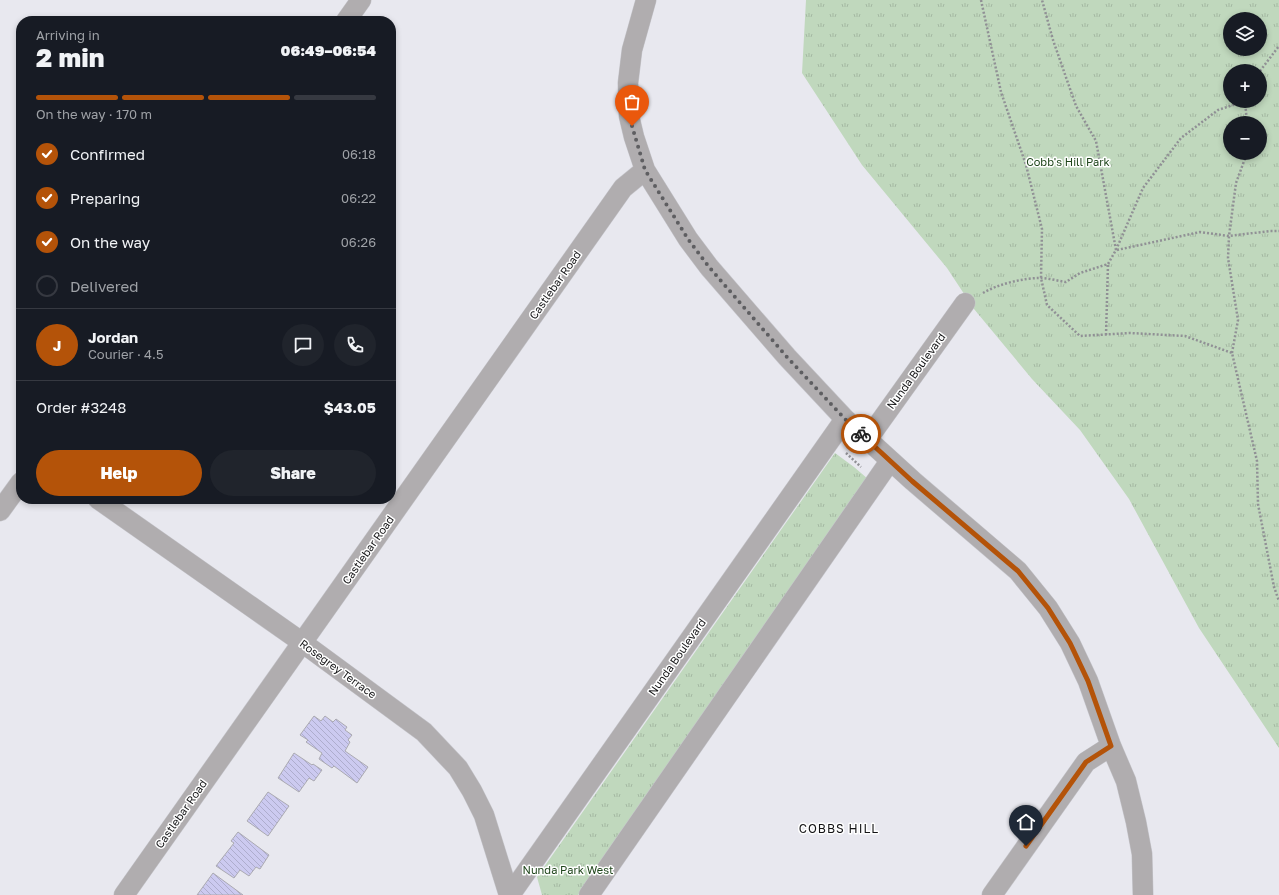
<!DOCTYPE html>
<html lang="en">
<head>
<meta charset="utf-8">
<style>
	body { margin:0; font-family:"Golos Text",sans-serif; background:#20242c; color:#f1f3f6; height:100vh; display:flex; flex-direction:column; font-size:15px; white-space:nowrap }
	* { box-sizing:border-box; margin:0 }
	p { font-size:13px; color:#9ea1a6 }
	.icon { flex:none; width:22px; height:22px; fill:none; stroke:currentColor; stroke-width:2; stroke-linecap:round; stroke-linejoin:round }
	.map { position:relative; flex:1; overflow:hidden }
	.side { position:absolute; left:16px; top:16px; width:380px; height:488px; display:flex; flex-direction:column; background:#171b24; border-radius:16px; box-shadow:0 2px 6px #0003 }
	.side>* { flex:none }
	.fabs { position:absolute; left:1223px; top:12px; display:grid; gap:8px }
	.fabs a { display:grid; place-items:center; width:44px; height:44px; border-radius:50%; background:#171b24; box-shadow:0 2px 6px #0003; font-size:20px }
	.pin { position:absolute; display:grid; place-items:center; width:34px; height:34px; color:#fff; margin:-41px -17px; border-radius:50% 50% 50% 0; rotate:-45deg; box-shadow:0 0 4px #0007 }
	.pin .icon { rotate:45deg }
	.courier { position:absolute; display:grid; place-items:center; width:40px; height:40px; margin:-20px; border:3px solid #b45309; border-radius:50%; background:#fff; color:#222; box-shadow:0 1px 5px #0007 }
	.overview em { font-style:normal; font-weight:800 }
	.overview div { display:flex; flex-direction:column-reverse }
	.overview { display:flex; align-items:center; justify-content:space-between; height:68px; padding:0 20px }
	h1 { font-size:26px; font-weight:800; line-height:30px }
	.bar { display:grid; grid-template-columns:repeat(4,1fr); gap:6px 4px; align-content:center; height:48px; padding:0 20px }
	.bar i { height:5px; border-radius:3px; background:#363941 }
	.bar .current { background:#b45309 }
	.bar p { grid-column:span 4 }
	.line { display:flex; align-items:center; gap:10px; padding:0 20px; border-top:1px solid #363941 }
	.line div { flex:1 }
	.round { display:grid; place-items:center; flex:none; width:42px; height:42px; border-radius:21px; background:#20242c }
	ol { padding:0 20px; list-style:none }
	li { display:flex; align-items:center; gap:12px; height:44px }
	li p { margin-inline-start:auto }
	li .icon { padding:4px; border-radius:50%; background:#b45309; color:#fff; stroke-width:4 }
	li:last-child { color:#9ea1a6 }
	li i { width:22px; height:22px; border:2px solid #363941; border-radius:50% }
	.cta { display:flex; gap:8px; margin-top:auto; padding:8px 20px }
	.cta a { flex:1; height:46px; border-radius:24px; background:#b45309; color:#fff; font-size:16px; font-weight:800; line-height:46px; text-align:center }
	.cta a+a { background:#20242c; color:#f1f3f6 }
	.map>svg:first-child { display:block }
	.grass { fill:url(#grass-tufts); fill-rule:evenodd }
	.building { fill:url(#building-back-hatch); stroke:#abaab1 }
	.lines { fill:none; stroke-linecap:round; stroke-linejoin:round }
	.street-casing { stroke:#c6c6cc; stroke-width:21 }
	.path { stroke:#909095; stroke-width:2.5; stroke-dasharray:2 2; stroke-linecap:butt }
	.street { stroke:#b0adaf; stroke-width:20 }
	.done { stroke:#5e5e61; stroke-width:4; stroke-dasharray:0 7.2 }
	.route { stroke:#b45309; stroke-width:5 }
	.labels { text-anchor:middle; stroke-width:3; stroke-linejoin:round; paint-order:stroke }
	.park-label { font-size:11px; fill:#1f461b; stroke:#fff }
	.street-label { font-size:11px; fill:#131315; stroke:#fff }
	.neighbourhood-label { font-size:12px; letter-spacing:1px; fill:#131315; stroke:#fff }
</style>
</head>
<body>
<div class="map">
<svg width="1279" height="895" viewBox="0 0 1279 895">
	<defs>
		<pattern id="grass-tufts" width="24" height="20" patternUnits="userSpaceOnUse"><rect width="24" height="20" fill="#c0d8bd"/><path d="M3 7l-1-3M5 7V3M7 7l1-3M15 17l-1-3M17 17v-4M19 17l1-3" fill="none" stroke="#a4b8a2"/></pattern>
		<pattern id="building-back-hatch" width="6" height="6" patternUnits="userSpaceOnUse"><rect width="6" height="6" fill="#cccaf0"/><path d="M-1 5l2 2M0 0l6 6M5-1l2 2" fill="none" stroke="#aeadcd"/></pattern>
	</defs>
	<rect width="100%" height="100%" fill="#e8e8ef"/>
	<!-- grass -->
	<path class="grass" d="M806,0H1279V748L1199,628L1129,499L1080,430L1032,379L974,309L947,268L862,165L802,73ZM1230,19H1260V49H1230ZM1230,71H1260V101H1230ZM1230,123H1260V153H1230Z
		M835,453L854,467L868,479L578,895H542L537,877Z"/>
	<!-- building -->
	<path class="building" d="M314,716L321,721L325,716L333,722L336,719L347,727L345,730L352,735L348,740L350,742L345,751L368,767L357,783L334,766L332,768L319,759L322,753L306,742L308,740L300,735Z
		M294,753L312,765L313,764L322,770L314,781L309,778L299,792L278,778Z
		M268,792L289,806L268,836L247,821Z
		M238,832L269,855L260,869L256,867L249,876L240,870L234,878L216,866L234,843L231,841Z
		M213,873L243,895H197Z"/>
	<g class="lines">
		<defs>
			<path id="street" d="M646,0L632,50L628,83L629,116L634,137L645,170L688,239L709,267L787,357L845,419L913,481L1018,571L1048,608L1070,643L1088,681L1111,746L1126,781L1136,822L1142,854L1143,895
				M346,21L361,0
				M867,440L965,303
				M98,499L303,643L424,732L458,768L472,791L484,815L509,895
				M0,511L21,482
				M124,895L623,188L645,170
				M510,895L845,419
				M589,895L890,461
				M992,895L1086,762L1111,746"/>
		</defs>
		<!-- street casing -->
		<use href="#street" class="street-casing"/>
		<!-- path -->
		<path class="path" d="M981,0L1001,92L1026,165L1042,229L1041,278L1047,305L1080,336L1130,333L1185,336L1232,353L1257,461L1258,504L1274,587L1279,601
			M1260,71L1279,46
			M1245,101L1247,123
			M1116,250L1143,188L1181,138L1218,110L1245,101
			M1117,250L1200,232L1229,236L1270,231H1279
			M983,293C998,284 1023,278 1041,278C1049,278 1058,281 1066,282L1080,273L1108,264L1116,250L1096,141L1076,106L1053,40L1042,0
			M1106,335L1108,264
			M1232,353L1238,320L1228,258L1229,236L1236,183L1247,153
			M846,453L861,467"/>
		<!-- street -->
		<use href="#street" class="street"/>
	</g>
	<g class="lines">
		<!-- done -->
		<path class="done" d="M632,126L645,170L688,239L709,267L787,357L845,419L861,434"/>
		<!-- route -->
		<path class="route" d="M861,434L912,481L1018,571L1048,608L1070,643L1088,681L1111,746L1086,762L1026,846"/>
	</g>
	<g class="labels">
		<!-- park labels -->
		<g class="park-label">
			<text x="1068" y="166">Cobb's Hill Park</text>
			<text x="568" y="874">Nunda Park West</text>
		</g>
		<!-- street labels -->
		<g class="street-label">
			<text transform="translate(555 285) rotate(-55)" y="4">Castlebar Road</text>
			<text transform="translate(916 371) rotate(-54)" y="4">Nunda Boulevard</text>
			<text transform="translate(368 550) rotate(-55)" y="4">Castlebar Road</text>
			<text transform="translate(677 657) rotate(-55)" y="4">Nunda Boulevard</text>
			<text transform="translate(338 669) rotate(36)" y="4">Rosegrey Terrace</text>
			<text transform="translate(181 814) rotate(-55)" y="4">Castlebar Road</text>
		</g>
		<!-- neighbourhood labels -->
		<g class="neighbourhood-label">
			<text x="839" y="833">COBBS HILL</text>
		</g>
	</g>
</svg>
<div class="fabs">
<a><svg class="icon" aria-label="layers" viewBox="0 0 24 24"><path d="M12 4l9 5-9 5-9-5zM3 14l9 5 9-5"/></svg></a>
<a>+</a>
<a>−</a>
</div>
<div class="pin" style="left:632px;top:126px;background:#ea580c"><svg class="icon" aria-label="bag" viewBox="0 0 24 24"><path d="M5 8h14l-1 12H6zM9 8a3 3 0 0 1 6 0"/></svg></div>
<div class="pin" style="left:1026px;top:846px;background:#1f2937"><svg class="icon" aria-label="home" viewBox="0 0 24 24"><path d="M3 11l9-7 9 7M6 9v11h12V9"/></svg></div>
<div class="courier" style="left:861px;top:434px"><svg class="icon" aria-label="bike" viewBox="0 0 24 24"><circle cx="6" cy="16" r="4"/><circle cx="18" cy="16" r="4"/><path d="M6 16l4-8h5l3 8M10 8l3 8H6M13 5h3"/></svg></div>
<section class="side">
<div class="overview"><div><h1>2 min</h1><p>Arriving in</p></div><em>06:49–06:54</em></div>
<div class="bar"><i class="current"></i><i class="current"></i><i class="current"></i><i></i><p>On the way · 170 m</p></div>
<ol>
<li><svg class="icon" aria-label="check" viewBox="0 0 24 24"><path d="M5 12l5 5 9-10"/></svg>Confirmed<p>06:18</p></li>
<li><svg class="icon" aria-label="check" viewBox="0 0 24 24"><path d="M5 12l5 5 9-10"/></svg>Preparing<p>06:22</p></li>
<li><svg class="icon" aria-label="check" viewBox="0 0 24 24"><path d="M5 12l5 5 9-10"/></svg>On the way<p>06:26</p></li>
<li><i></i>Delivered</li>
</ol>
<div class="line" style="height:72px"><b class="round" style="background:#b45309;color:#fff">J</b><div><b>Jordan</b><p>Courier · 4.5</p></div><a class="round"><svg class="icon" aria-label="chat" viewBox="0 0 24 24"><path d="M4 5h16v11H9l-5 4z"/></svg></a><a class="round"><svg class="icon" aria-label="phone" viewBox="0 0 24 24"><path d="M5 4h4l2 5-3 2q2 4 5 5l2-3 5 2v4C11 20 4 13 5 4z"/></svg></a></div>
<div class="line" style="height:52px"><div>Order #3248</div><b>$43.05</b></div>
<div class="cta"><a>Help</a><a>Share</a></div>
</section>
</div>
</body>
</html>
